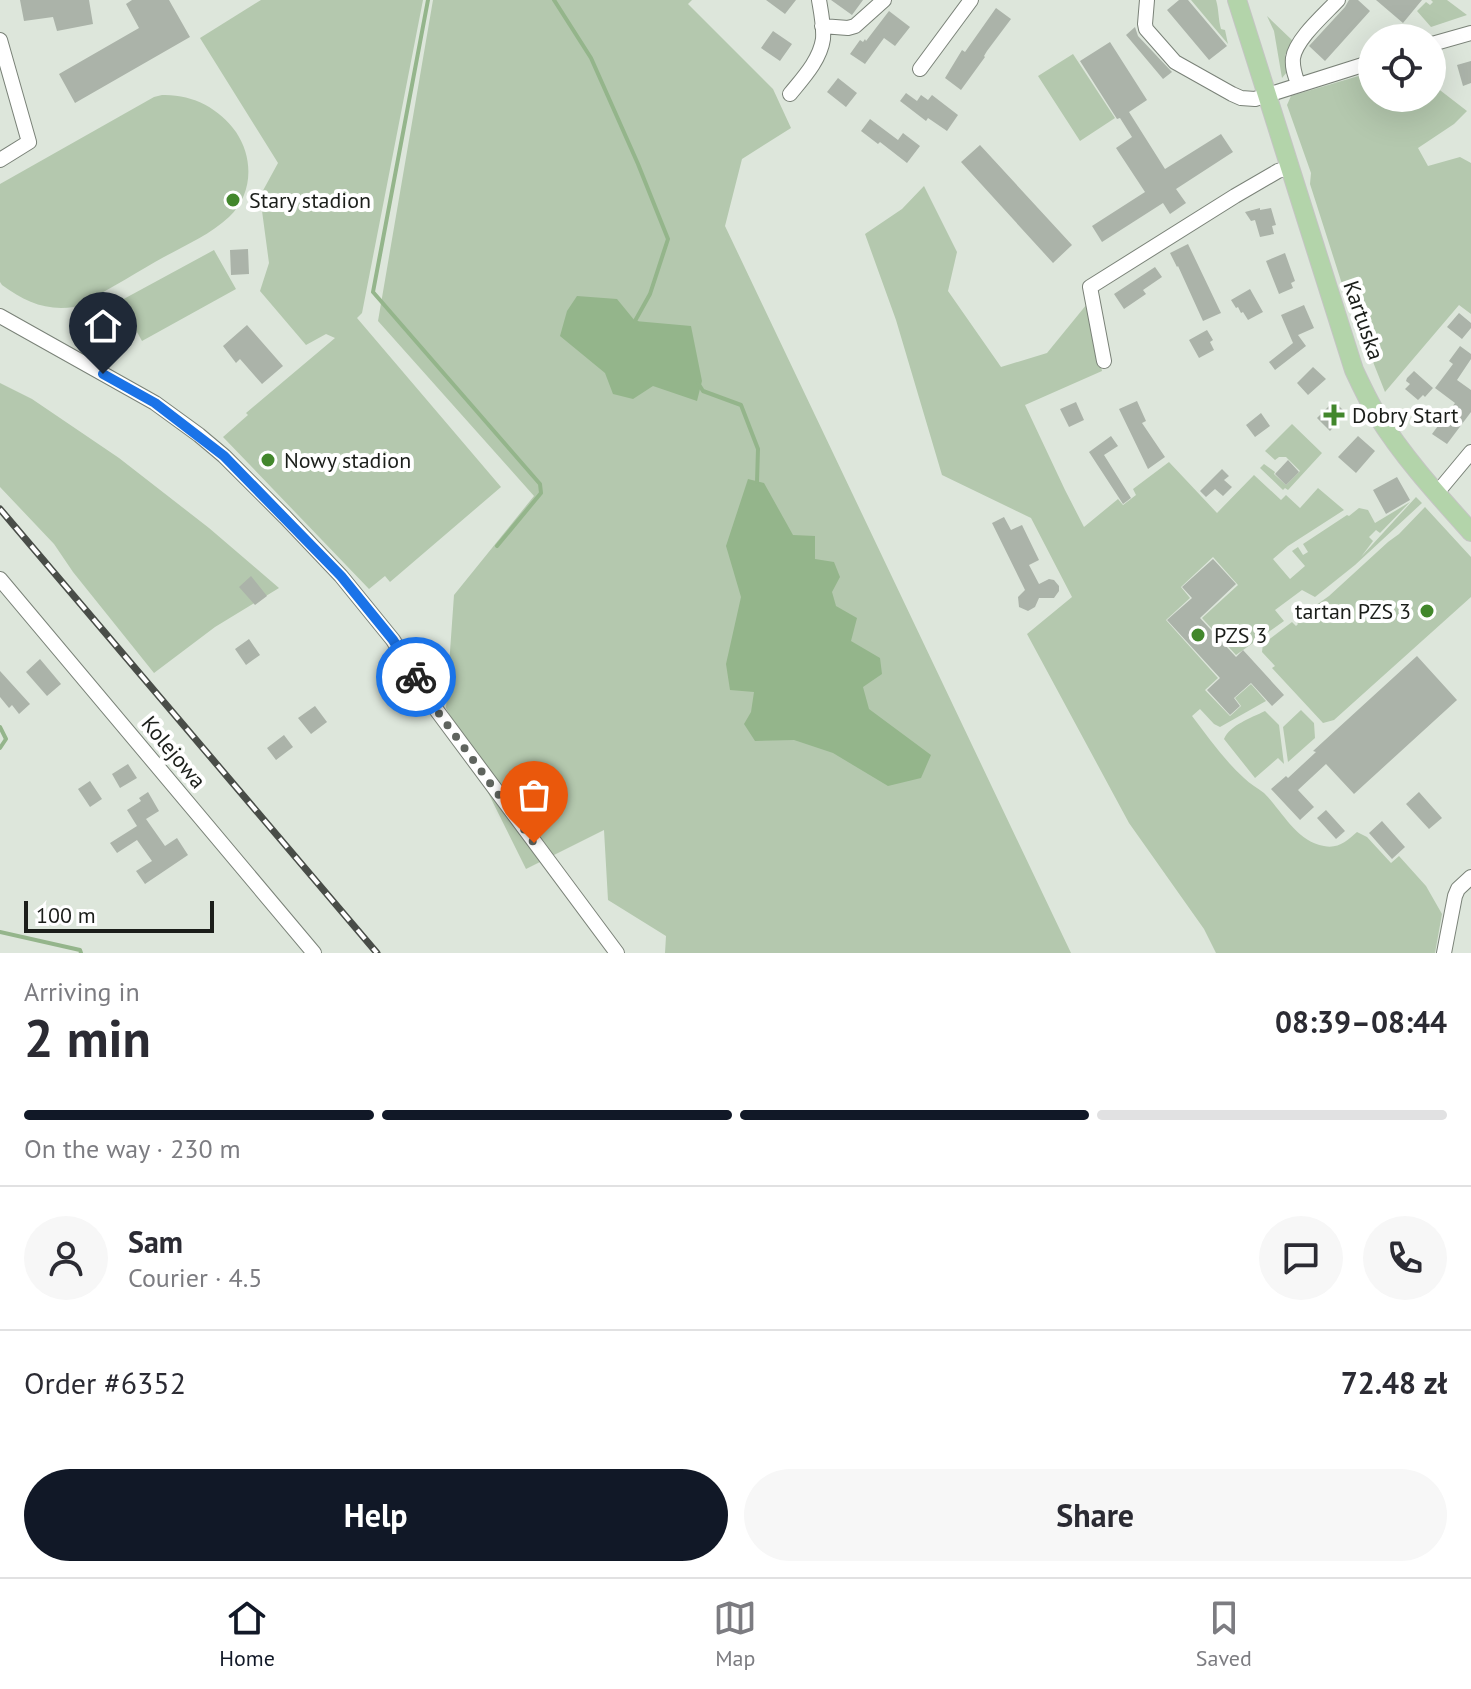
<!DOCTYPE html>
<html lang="en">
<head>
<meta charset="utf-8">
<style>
	body { margin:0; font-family:"PT Sans",sans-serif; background:#f7f7f7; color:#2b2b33; height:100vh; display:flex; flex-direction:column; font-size:30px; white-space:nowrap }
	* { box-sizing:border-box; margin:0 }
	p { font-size:26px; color:#7c7c81 }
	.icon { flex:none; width:44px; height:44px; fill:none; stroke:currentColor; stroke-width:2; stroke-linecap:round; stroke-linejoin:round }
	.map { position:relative; height:953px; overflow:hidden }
	.details { display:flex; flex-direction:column; background:#fff; flex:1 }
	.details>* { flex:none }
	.buttons { position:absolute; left:1358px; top:24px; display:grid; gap:16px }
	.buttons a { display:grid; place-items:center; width:88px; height:88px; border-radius:50%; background:#fff; box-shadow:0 8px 32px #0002; font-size:40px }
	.scale { position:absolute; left:24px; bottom:20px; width:190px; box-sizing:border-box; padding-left:8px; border:4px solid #1b1e1a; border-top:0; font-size:22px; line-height:28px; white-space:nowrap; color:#1b1e1a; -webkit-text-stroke:6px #fff; paint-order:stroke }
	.pin { position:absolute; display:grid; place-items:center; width:68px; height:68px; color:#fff; margin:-82px -34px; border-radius:50% 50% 50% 0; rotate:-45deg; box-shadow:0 0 8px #0007 }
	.pin .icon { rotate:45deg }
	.courier { position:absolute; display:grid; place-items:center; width:80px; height:80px; margin:-40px; border:6px solid #1a73e8; border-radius:50%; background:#fff; color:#222; box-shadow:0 2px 10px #0007 }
	.overview em { font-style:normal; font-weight:700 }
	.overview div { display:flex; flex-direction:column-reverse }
	.overview { display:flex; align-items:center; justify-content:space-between; height:136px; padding:0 24px }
	h1 { font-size:52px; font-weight:700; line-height:60px }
	.bar { display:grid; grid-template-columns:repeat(4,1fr); gap:12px 8px; align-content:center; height:96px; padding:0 24px }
	.bar i { height:10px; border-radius:6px; background:#e1e1e2 }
	.bar .selected { background:#111827 }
	.bar p { grid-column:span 4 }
	.line { display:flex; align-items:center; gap:20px; padding:0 24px; border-top:2px solid #e1e1e2 }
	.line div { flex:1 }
	.round { display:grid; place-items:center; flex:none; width:84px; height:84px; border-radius:42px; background:#f7f7f7 }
	.action { display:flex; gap:16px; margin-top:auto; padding:16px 24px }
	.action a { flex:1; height:92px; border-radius:48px; background:#111827; color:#fff; font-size:32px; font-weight:700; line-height:92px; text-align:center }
	.action a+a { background:#f7f7f7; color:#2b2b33 }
	.tab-bar { display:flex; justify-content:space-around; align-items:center; height:112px; border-top:2px solid #e1e1e2; background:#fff; font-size:22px; color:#7c7c81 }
	.tab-bar a { display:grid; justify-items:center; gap:4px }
	.tab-bar .selected { color:#111827 }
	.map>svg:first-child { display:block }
	.green { fill:#b4c8ae }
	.water { fill:#94b58b }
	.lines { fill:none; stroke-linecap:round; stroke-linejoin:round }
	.stream { stroke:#94b58b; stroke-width:4 }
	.building { fill:#abb3a9 }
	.minor-casing { stroke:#7a8278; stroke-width:16 }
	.major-casing { stroke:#c4c4c3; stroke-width:20 }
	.minor { stroke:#fff; stroke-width:14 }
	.major { stroke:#b3d4aa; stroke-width:18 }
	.rail-casing { stroke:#494d48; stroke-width:7 }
	.rail { stroke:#fff; stroke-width:4; stroke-dasharray:12; stroke-linecap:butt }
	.done { stroke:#5f645e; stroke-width:8; stroke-dasharray:0 14.4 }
	.route { stroke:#1a73e8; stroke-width:10 }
	.poi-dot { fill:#42872c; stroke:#fff; stroke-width:3 }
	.labels { text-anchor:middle; stroke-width:8; stroke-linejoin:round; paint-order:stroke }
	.poi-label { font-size:22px; fill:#1b1e1a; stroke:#fff; text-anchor:start }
	.street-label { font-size:22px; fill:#1b1e1a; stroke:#fff }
</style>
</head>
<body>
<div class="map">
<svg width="1471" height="953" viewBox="0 0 1471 953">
	<rect width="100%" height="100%" fill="#dde6db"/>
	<!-- green -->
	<path class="green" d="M261,0H423L362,313L357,318L501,487L390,582L385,576L369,589L223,437L248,415L246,413L335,338L326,334L306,345L260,291L269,263L260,196L278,163L200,38Z
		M433,0H692L688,4L773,89L791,128L742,159L725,226L1071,953H665L666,936L608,900L604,830L526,869L446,708L454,595L534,496L378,321Z
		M1191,0H1216C1219,10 1218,19 1221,29L1225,30L1228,44Z
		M1431,0H1447L1467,15L1431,27L1417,11L1426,2L1430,5L1433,2Z
		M1267,16L1293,41L1285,55L1287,72L1282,78L1274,31Z
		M1073,54L1115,118L1080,141L1038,76Z
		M1372,72V98H1432V84L1467,111L1454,124L1418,148L1428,166L1460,157L1471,163V314L1459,305L1385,392L1342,284L1310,184L1311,173L1287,105L1291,96Z
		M162,95C192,94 219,108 236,132C254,159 253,194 229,217C209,236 179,248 155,262C129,277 102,294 74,307C46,311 25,302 2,285L0,282V184L154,97Z
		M924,186L957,252L948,291L1001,367L1047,353L1087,304L1102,371L1025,405L1065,490L1084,527L1118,499L1123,505L1136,495L1133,489L1169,462L1217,513L1254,475L1281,500L1286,495L1300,508L1318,488L1344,510L1288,546L1273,559L1290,579L1305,566L1292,551L1298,547L1303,555L1308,552L1303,544L1347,515L1349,516L1359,508L1368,510L1375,523L1410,502L1380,533L1376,530L1369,537L1373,541L1361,557L1416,497L1422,503L1355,565L1315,597L1302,590L1275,610L1284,621L1236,655L1202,618L1238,585L1213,557L1181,587L1190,598L1166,620L1218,678L1205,690L1230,716L1241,706L1235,698L1251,684L1266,701L1220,727L1214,724L1200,709L1192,716C1208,737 1224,760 1244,778C1250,784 1258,788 1264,793C1283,812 1296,841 1324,846C1338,849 1347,841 1357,832L1367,837L1391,863L1399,856L1426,886L1442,914L1435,953H1216L1204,929L1129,823L1027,634L1072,597L1031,518L942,475L896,320L865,234L902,209Z
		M214,250L236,289L142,341L120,301Z
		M0,383L32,399L119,458L209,528L279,588L215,627L154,673L73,572L54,544L0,487Z
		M1292,424L1322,453L1288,490L1285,488L1283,490L1260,468L1264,464L1275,472L1274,474L1286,485L1300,471L1286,457H1279L1275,460L1265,451Z
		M1425,507L1471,557V597L1334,720L1323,723L1272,668L1275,666L1262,652L1263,644L1292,622L1296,626L1298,624L1295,620L1329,596L1388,542L1399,534Z
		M1301,710L1314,723L1315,738L1288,762L1283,727Z
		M1265,711L1279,725L1284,764L1278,758L1255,778L1224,739C1230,725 1251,718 1265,711Z"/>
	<!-- water -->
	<path class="water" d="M577,296L617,299L635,321L691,326L702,381L697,401L653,386L633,399L613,394L605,373L560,336L567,311Z
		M748,479L764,483L793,535L815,536V559L834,562L840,577L832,592L836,606L857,618L851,641L880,658L882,674L863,687L869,709L931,755L921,778L888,786L833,753L794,740L755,741L744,724L751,712L754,692L730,690L726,664L741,597L726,546Z"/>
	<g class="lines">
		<!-- stream -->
		<path class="stream" d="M428,0L373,292L540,484L541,493L497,546
			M554,0L591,58L638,164L668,239L650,294L635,321L637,323
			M698,383L703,391L741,405L758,449L757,482
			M0,727L6,739L0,748
			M0,932L80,950L81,953"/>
	</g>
	<!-- building -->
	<path class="building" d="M20,0H89L93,24L57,31L53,17L24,21Z
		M132,0H169L190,37L75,103L59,74L139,28L126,4Z
		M766,0H796L785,14Z
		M831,0H863L852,15Z
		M1179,0H1188L1227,46L1209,60L1167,10Z
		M1349,0H1358L1370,11L1325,61L1309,46L1345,7Z
		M1376,0H1422L1403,23Z
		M996,8L1011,19L987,51L984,56L985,57L961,90L945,78L962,50L965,52Z
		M889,11L910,27L895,46L884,38L865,64L850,54L860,40L863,42L865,39L866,41Z
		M1135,27L1138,36L1172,72L1163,79L1126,35Z
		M773,31L792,44L780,61L761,48Z
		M1110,42L1147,100L1129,112L1165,169L1221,134L1233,152L1176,189L1186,203L1170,214L1163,203L1102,242L1092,226L1145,192L1116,148L1132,137L1120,118L1117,119L1080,61Z
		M1471,61V83L1463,86L1457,65Z
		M838,78L857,93L846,107L827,92Z
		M906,93L917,101L921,95L928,100L932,95L958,115L947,131L928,118L926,121L900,101Z
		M870,119L898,140L903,133L920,146L907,163L880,142L878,144L861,131Z
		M980,145L1072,245L1053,263L961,162Z
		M1260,208V210L1271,208L1276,225L1272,226L1274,234L1260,237L1255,220L1251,221L1245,212Z
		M1188,244L1221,313L1203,321L1178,266L1177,267L1170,253Z
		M248,249L249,274L231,275L230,250Z
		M1285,253L1295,281L1291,283L1293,288L1279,294L1266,261Z
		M1155,267L1162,277L1143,290L1146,294L1124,309L1114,294Z
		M1250,289L1263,312L1248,320L1243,312L1241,313L1238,307L1236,308L1231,300Z
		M1304,305L1314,328L1298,335L1306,346L1275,370L1269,362L1293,343L1281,315Z
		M1459,313L1471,323V328L1462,339L1447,327Z
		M247,325L283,366L262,384L240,359L236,363L223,346Z
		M1207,330L1213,340L1210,342L1214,350L1199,358L1189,340Z
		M1460,346L1471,354V359L1457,380L1471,390V412L1447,444L1432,434L1455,403L1435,388L1453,364L1449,361Z
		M1313,367L1326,379L1308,395L1297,383Z
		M1414,371L1433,388L1425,397L1423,395L1418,400L1405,389L1410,384L1406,381L1407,378Z
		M1137,401L1146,421L1142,423L1165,457L1148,469L1119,409Z
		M1334,401L1346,413L1330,431L1317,418Z
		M1076,402L1084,420L1069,427L1060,409Z
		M1261,413L1270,426L1255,437L1246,425Z
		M1111,436L1118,446L1104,455L1131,498L1123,504L1089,452Z
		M1358,436L1375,451L1356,473L1338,457Z
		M1288,460L1299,472L1286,485L1275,474Z
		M1222,469L1229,476L1224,480L1232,487L1223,496L1215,489L1206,497L1200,491Z
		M1397,477L1410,500L1386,514L1373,490Z
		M1004,517L1011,530L1022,525L1039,560L1029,565L1039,584L1049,579L1054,580L1059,586V591L1054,598H1039L1035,607L1028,611L1019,607L1018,597L1025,590L992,523Z
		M1213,559L1236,584L1200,618L1236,657L1243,650L1284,695L1272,706L1251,683L1234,698L1240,706L1230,715L1207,690L1220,678L1167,620L1192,598L1182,587Z
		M251,576L267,596L255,605L239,587Z
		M249,639L260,655L246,665L235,649Z
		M1417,656L1457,700L1354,794L1326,764L1298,790L1314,807L1300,820L1271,789L1286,776L1288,778L1316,752L1313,751Z
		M40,659L61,684L47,696L26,672Z
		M0,671L30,704L19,714L12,705L9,708L0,697Z
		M315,706L327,722L311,734L298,718Z
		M284,735L293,747L276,760L267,748Z
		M128,764L137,778L120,788L112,774Z
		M90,781L102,799L90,807L78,789Z
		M148,792L159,811L146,819L165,846L177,838L188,855L145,884L136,871L152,861L137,840L117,853L110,843L137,826L127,810L141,801L139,798Z
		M1419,792L1442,818L1429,829L1406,804Z
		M1326,810L1345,831L1336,839L1317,818Z
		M1382,821L1405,847L1392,859L1369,833Z"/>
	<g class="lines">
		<defs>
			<path id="minor" d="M1147,0L1145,24L1146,29L1175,62L1232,94L1241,98L1255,99L1372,62
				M822,26L848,28L855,26L884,0
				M0,40L29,142L0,160
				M1432,44L1471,33
				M920,69L971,0
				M1298,84C1295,75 1292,68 1293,58C1296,39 1324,15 1338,0
				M790,94C803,78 820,60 823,39C824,26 821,12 819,0
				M0,316L155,403L199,435L224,456L285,517L341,576L393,640L432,704L617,953
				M1104,361L1090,287L1235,196L1278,171L1290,167
				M1436,494L1471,452
				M0,579L314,953
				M1444,953L1455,896L1458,889L1471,877"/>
			<path id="major" d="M1237,0L1354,370C1361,385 1368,400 1377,415C1404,458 1437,494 1471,532"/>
		</defs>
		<!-- minor casing -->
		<use href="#minor" class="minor-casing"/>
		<!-- major casing -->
		<use href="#major" class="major-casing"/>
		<!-- minor -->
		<use href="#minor" class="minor"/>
		<!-- major -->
		<use href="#major" class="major"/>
		<defs>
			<path id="rail" d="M0,509L377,953"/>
		</defs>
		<!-- rail casing -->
		<use href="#rail" class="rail-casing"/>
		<!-- rail -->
		<use href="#rail" class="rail"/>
	</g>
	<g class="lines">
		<!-- done -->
		<path class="done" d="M416,677L432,704L534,843"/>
		<!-- route -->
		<path class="route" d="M103,374L155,403L224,456L341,576L393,640L416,677"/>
	</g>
	<!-- markers -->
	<g class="poi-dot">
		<circle cx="233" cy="200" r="8"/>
		<path d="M1330 403h8v8h8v8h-8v8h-8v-8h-8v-8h8z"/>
		<circle cx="268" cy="460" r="8"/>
		<circle cx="1427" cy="611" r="8"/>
		<circle cx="1198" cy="635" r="8"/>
	</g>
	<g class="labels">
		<!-- poi labels -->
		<g class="poi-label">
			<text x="249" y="208">Stary stadion</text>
			<text x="1352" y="423">Dobry Start</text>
			<text x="284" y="468">Nowy stadion</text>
			<text x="1411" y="619" text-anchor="end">tartan PZS 3</text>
			<text x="1214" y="643">PZS 3</text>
		</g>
		<!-- street labels -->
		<g class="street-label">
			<text transform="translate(1364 320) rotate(71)" y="8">Kartuska</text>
			<text transform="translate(174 752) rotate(50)" y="8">Kolejowa</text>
		</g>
	</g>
</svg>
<div class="buttons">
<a><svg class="icon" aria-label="locate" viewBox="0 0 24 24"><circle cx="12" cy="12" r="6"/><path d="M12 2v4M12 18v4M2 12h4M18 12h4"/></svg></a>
</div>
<div class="scale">100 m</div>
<div class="pin" style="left:534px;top:843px;background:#ea580c"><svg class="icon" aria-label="bag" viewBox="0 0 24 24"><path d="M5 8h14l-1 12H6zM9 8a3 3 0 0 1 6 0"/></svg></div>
<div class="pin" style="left:103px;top:374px;background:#1f2937"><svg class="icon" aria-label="home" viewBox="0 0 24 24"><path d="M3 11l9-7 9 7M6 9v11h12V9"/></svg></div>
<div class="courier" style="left:416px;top:677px"><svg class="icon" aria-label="bike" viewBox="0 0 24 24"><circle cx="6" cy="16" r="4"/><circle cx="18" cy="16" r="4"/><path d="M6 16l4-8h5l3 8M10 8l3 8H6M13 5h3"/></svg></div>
</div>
<section class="details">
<div class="overview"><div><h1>2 min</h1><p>Arriving in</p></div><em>08:39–08:44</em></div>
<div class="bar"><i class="selected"></i><i class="selected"></i><i class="selected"></i><i></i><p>On the way · 230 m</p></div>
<div class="line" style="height:144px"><a class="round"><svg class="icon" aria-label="person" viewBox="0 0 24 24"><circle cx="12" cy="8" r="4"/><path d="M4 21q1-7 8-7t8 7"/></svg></a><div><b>Sam</b><p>Courier · 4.5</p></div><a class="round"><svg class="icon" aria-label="chat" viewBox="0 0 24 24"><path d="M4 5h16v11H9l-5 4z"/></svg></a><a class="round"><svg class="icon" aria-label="phone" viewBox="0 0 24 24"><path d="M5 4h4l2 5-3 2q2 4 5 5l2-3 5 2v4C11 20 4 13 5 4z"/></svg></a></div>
<div class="line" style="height:104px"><div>Order #6352</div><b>72.48 zł</b></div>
<div class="action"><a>Help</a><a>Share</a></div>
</section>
<nav class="tab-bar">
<a class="selected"><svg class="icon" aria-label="home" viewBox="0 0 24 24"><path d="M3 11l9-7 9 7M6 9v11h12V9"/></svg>Home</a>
<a><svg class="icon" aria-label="map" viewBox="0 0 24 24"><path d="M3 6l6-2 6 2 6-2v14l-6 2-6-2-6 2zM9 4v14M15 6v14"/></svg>Map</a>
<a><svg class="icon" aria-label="saved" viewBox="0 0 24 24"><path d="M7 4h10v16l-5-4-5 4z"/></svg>Saved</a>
</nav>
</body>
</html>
